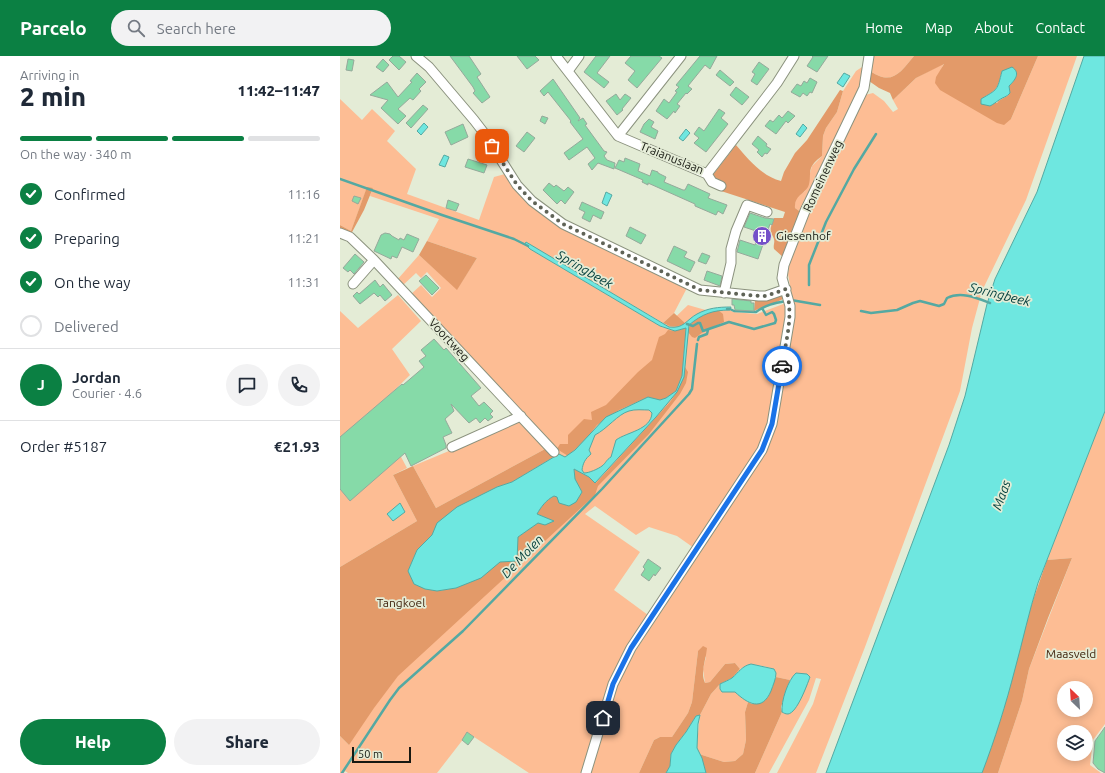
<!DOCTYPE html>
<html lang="en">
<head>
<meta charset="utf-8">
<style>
	body { margin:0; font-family:Ubuntu,sans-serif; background:#f2f2f3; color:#1f2937; height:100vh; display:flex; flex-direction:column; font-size:15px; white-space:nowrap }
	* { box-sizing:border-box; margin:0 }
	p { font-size:13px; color:#747a83 }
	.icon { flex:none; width:22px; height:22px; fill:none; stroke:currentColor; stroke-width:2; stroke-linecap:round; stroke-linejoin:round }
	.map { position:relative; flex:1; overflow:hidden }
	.panel { display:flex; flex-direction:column; background:#fff; width:340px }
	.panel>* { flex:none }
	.needle { width:26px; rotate:335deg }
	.tools { position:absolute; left:717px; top:625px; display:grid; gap:8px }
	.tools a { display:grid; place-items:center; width:36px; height:36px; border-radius:50%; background:#fff; box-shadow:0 2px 10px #0003; font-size:20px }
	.scale { position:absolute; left:12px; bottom:10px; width:59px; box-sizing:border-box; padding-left:4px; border:2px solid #171912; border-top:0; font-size:11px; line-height:14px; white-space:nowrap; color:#171912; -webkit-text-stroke:3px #e4ecd6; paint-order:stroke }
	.pin { position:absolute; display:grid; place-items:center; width:34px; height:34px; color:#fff; margin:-17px; border-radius:8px; box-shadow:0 2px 6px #0006 }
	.courier { position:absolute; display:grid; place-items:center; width:40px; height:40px; margin:-20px; border:3px solid #1a73e8; border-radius:50%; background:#fff; color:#222; box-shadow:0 1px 5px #0007 }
	.head em { font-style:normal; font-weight:800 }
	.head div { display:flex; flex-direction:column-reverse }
	.head { display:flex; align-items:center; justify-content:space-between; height:68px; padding:0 20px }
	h1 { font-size:26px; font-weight:800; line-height:30px }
	.bar { display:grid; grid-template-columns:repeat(4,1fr); gap:6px 4px; align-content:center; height:48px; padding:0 20px }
	.bar i { height:5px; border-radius:3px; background:#e0e1e3 }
	.bar .on { background:#0b8043 }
	.bar p { grid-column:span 4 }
	.line { display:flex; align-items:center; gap:10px; padding:0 20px; border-top:1px solid #e0e1e3 }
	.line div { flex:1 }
	.round { display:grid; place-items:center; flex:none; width:42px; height:42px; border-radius:21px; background:#f2f2f3 }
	ol { padding:0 20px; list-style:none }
	li { display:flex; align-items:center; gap:12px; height:44px }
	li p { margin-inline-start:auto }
	li .icon { padding:4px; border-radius:50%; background:#0b8043; color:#fff; stroke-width:4 }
	li:last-child { color:#747a83 }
	li i { width:22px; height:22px; border:2px solid #e0e1e3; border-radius:50% }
	.primary-button { display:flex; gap:8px; margin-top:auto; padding:8px 20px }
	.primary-button a { flex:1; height:46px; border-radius:24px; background:#0b8043; color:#fff; font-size:16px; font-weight:800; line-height:46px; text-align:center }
	.primary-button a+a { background:#f2f2f3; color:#1f2937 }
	header { display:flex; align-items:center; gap:24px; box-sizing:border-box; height:56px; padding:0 20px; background:#0b8043; color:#fff }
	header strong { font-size:19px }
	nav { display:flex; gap:22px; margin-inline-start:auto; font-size:14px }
	.search { width:280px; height:36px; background:#f2f2f3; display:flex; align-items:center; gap:10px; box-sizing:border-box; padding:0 14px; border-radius:22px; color:#747a83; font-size:15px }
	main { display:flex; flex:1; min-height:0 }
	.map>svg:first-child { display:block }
	.green { fill:#fdbd94; fill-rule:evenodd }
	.forest { fill:#e39a69; fill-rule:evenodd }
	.water { fill:#6ee7e0; stroke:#54a9a2; fill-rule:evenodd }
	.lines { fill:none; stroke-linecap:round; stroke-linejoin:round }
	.stream { stroke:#54a9a2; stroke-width:2.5 }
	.building { fill:#86daa8; stroke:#95a99b }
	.minor-casing { stroke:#8b927e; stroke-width:11 }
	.minor { stroke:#fff; stroke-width:9 }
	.done { stroke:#5f6357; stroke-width:4; stroke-dasharray:0 7.2 }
	.route { stroke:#1a73e8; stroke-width:5 }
	.labels { text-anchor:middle; stroke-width:3.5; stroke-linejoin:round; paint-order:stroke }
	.street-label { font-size:12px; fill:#171912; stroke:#e4ecd6 }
	.poi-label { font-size:12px; fill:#171912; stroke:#e4ecd6; text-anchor:start }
	.park-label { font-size:12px; fill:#42250f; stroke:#e4ecd6 }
	.water-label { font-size:13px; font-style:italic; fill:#013d3b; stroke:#e4ecd6 }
</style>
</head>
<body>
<header>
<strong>Parcelo</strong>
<div class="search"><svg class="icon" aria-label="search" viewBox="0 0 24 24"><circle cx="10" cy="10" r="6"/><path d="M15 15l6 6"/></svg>Search here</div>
<nav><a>Home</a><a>Map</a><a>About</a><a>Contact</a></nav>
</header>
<main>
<section class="panel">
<div class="head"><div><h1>2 min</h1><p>Arriving in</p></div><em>11:42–11:47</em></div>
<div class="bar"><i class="on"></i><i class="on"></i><i class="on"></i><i></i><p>On the way · 340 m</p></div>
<ol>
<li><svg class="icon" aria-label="check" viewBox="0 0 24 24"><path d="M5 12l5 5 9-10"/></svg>Confirmed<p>11:16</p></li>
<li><svg class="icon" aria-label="check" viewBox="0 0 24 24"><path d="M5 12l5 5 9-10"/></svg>Preparing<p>11:21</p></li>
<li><svg class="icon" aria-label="check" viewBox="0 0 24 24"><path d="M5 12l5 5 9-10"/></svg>On the way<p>11:31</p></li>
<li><i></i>Delivered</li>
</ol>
<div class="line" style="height:72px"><b class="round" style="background:#0b8043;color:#fff">J</b><div><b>Jordan</b><p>Courier · 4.6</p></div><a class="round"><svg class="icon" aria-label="chat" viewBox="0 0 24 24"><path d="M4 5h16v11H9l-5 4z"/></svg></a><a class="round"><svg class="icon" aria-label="phone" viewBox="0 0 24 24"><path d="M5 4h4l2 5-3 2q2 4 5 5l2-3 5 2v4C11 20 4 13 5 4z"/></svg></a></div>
<div class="line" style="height:52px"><div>Order #5187</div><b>€21.93</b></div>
<div class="primary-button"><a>Help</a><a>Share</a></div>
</section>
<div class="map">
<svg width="765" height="717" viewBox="0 0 765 717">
	<rect width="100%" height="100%" fill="#e4ecd6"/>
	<!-- green -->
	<path class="green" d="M531,0H574C560,17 552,30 530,15Z
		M698,0H737L686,144L642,235L632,272L620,335L525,591L476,717H437L473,648L481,623L476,622L469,644L429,717H415L442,656L444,657L451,621L450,624L436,621V617L434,613C421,610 412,605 400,613L395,607L385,608L370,626L365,627L363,613L366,601L358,595L352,646L348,657L332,681H320L314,684L299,717H249L275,634L296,594L427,395L432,382L437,363L453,246L448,218L450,202L455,188L522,42L525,39L533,37L544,45L553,56L558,53L553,44L576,22L604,7L601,14L671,63Z
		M525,9L521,33L462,157L455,152V147L456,142L465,135L472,110L482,100L483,80L486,72L497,56L503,35L516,15Z
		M0,43L22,64L32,53L55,75L47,85L76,113L67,138L139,164L154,121L165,118L197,152L348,230L334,257L323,267L192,190L186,186L185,188L190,193L320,270L324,272L348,249L383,259L378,254H390L393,256L417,258L446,247L444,270L427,372L422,387L354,492L337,480L309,471L296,479L255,450L245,458L300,496L274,534L308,559L288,589L243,717H189L128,677L97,717H8L5,715L4,717H0V680L9,689L0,514L211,390L70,239L81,229L92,241L101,232L87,216L81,222L76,217L62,230L57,224L79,199L117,233L137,202L87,185L99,163L30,140L33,132H27L11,175L0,169Z
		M58,239L81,265L52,293L70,319L33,355L0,383V255L18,272Z
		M765,355V668L753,684L750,709L761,717H658L682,645L689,613L732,502L707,504ZM724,632H746V654H724ZM724,676H746V698H724Z
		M181,365L207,392L96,452L73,410Z
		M60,399L67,412L53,419L77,465L0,511V433L9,443Z
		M380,628V633L382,636H395L408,646L405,656L406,684L403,698L395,705L384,706L359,698L357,692V687L360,659L371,638Z"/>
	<!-- forest -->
	<path class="forest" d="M574,0H698L671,63L664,69L657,67L600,34L595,27L596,21L604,8L576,22L553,44L550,37L539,32L529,25L530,15C552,30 560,17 574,0ZM662,15L675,23L669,30L670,37C667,42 660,42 657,47L641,43C658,33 657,34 662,15Z
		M500,34L503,35L497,56L486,72L483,80L482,100C478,103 473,107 471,112C469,118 471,125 468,131C463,139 454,140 455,152L462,157L443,201L434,193C433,189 435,187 434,183C429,171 430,175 434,162H443L445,156L381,135L383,127L374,124L372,120L396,89C408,103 423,121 441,125L444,116L455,97L467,84Z
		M27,131L33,132L24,154L11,178L0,173V169L11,175Z
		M87,185L137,202L117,234L79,199Z
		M445,238L443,243C434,248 424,250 414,255L415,244Z
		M378,254L383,258L384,266L366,274L355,282L352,281L348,276C350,262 366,257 378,254Z
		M334,257L346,268C336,271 332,272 323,267Z
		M346,272L342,320L336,335L326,342L320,344L308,341L279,354L257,369L246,383L228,400L217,393L220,388H228V379L244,363L252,364L251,356L266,349L298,316L312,304L319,281L325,278L328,274L335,275Z
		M345,311L348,316L346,327L340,338L309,378L258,430L255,439L58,620L34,652L9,689L0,680V511L77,465L53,419L73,410L96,452L207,392L215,400L172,426L157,431L92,479L77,494L68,515L85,533L98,535L116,532L160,506L177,505L178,481L198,467L214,465L197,458C201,451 206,444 214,440L236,446L242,436L235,423L234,413L249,421L256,427L330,346C338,335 343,325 345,311Z
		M732,502L708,562L689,613L682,645L658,717H642L662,659L690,553L707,504Z
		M363,590L367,592C366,604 360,616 365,627L370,626L385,608L395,607L400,613L392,622L380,628L371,638L360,659L356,660L346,676L336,689L331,698L330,710L326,717H299L314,684L320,681H332L348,657L352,646L358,595Z
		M436,621L450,624L441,651L442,656L415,717H366L359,698L384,706L395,705L403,698L406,684L405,656L408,646L412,648L428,641Z"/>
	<!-- water -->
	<path class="water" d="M744,0H765V355L698,527C689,555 683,584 675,613C666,648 655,683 642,717H486L609,389L625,340L647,248L655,223L697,136Z
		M672,11C681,17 675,24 669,30L670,37C667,41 663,41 659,44C656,46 654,48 650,50L641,48V43C658,33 657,35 662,15Z
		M504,17L510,20L503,31L497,27Z
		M84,67L88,71L81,79L77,75Z
		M463,68L467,72L460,81L456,78Z
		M346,73L350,77L343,85L339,82Z
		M104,99L109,101L105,111L99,109Z
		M266,136L272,139L267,150L262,147Z
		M186,186L329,271C344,273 346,264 357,258C368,252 378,251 391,251L390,254C373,254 362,258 349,269L344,321L337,336L316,361L255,427L249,421L234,413L235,423L242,436L236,446L229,450L219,447L217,441L214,440C206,444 201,451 197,458L214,465L205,469L198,467L178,481L177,505L160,506L141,522L116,532L97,535L85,533L74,528L68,515L77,494L92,479L97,467L117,451L157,431L172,426L219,398L225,401L235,394L266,361L308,341L320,344L326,342L336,335L342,320L346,272L335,275L320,270L190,193L185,188ZM309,354L312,357C311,374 287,376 276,384L271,401C266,404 266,407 262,410C258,413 249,417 244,417L242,414C243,407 245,403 251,398L249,394L255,379C267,373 278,358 289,355C295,353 303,354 309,354Z
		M60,447L65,456L53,465L47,458Z
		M411,608L434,613L436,617C436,623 433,629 431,635C422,656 408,648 395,636H382L380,633V628C384,626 389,624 392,622C399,616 402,610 411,608Z
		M456,617L467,618L470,621C467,629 457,657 448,658C445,658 444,657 442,656C441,645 448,624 456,617Z
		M360,659L358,668L357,692L362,702L366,717H326L330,710L331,698L336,689L346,676L356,660Z"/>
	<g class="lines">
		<!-- stream -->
		<path class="stream" d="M0,123L102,159L174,183L188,190
			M469,229V209L486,166L514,113L536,78
			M451,244L480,249
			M387,253H390L394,255L416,256C425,249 435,247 446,245
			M521,255L531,257L557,254L573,247L580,245L599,250L604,248L607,242C621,235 637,242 650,247
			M347,268L353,270L358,267H360L363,275L389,266L414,273L435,267L436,264L434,258L432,256L426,259L422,252
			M358,284L359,281L367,278L368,274
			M2,717L50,644L59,632L123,575L262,433L349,338L352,333L357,288"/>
	</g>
	<!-- building -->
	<path class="building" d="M53,0H59L66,6L59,14L49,4Z
		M110,0H129L141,18L137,21L150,41L142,47L133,37L135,35L133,31Z
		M177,0H195L199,4L187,13Z
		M256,0H270L257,17L269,26L264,32L244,16Z
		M291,0H319L322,2L297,32L288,24L295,15L285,7Z
		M360,0H377L370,13L365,9L348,30L352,33L347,38L346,37L337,48L340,50L335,57L334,55L327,63L316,55L324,43L329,47L337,36L335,35L339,31L336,29Z
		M472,0H488L477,16L467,10L473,1Z
		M8,3L14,4L12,15L6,14Z
		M43,3L49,9L43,16L36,11Z
		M419,6L429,13L417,29L411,25L415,18L412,16Z
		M380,14L394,26L390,30L376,19Z
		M77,17L86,26L79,33L81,35L73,44L70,42L58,53L66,60L58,68L41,52L48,44L30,39L47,26L58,41L72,26L70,25Z
		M470,22L477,26L472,37L470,36L467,40L463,37L460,41L451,36L457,28L461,30L464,25L467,27Z
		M213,23L240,62L238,65L243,62L247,68L245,69L264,95L267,96L264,100L267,104L275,107L274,113L258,107L252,114L248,108L255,102L247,91L229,104L224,97L243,83L230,66L231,65L208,36L204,40L200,35Z
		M396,31L409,41L402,49L390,39Z
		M276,38L280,44L285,38L291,42L282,53L283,54L277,59L266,45Z
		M83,49L88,53L71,72L66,67Z
		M379,53L385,57L381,62L388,68L366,96L354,87L359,82L354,78L359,71L364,75Z
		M448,55L455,60L448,67L446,65L436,78L425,70L430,64L433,66L439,59L442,62Z
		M202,60L208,62L205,68L200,65Z
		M309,63L314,66L311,71L318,75L315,83L300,76L304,68Z
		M123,68L128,81L111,89L105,76Z
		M187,76L195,82L184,96L176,90Z
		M418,80L427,88L426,90L431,93L427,98L425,97L422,101L417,96L419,94L412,88Z
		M285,102L300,108L298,115L310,120L312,114L318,116V117L326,121L324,126L343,134H345L348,128L370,138L368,142L387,149L383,158L378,155L376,159L355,150V148L308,127V129L302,126L303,124L275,112L279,104L284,106Z
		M128,103L147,109L144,117L125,111Z
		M209,127L214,131L216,129L224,135L228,131L234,136L225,148L221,144L217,148L203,134Z
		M14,140L21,142L18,148L12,145Z
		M108,144L119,148L116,155L106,152Z
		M242,146L264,156L261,163L253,159L250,166L242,162L245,156L239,153Z
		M410,157L425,162L434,163L432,169L430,168L418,203L397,196L400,184L415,189L419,176L404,171Z
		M290,171L306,179L301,188L286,180Z
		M45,177L50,178L52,180L59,184L60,182L64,184L67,178L79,183L73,196L62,191L57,202L52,200L51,203L34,195L41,179Z
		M334,190L347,196L344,201L355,206L350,216L327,205Z
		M362,197L370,200L366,208L358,205Z
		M15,198L24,206L14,218L10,214L8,216L3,212Z
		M367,215L382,220L380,230L364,224Z
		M86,219L99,232L92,239L79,225Z
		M35,224L40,231L43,228L52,239L45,245L40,239L38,241L34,237L20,248L13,240L17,236L19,238Z
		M392,243L411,245V247H414V255L395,254L394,249H392Z
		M94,283L104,294L106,292L141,332L131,340L139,350L144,346L153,355L150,358L153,361L148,365L145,362L140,367L136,362L129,367L111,348L114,355L105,363L112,377L103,381L106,389V392L71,410L65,397L10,445L0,433V381L62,328L63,329L84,311L79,305L86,300L81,294Z
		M308,503L321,512L315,520L314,518L309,525L301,519L305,513L303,511Z
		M765,671V717L758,713L753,707L755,685Z
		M127,676L134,681L128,689L122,684Z"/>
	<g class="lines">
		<defs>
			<path id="minor" d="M76,0L89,11L134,64L144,77L177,129L192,145L223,168L360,234L419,240H426L446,233
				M216,0L278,80L367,118L437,27L454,0
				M228,15L239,0
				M278,80L341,0
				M367,118L372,126L381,130
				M0,177L10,181L34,204L214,396
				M13,228L34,204
				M384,237L391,207V193L396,175L407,149L427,156
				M112,391L181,360
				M246,717L273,628L291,592L422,394L432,368L450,261V250L442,222L444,209L465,155L524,32L529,0"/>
		</defs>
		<!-- minor casing -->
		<use href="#minor" class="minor-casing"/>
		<!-- minor -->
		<use href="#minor" class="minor"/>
	</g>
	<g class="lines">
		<!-- done -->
		<path class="done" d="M152,90L177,129L192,145L223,168L360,234L419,240H426L446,233C454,259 446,284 442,310"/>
		<!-- route -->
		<path class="route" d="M263,662L273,628L291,592L422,394L432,368L442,310"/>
	</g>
	<!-- icons -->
	<defs>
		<symbol id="building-disc" viewBox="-11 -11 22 22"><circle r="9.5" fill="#7450c9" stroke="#e4ecd6"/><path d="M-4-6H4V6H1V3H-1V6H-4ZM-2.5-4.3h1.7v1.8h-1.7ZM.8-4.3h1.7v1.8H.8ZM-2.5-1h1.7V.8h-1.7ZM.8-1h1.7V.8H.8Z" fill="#fff"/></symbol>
	</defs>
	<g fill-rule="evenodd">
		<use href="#building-disc" x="411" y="169" width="22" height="22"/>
	</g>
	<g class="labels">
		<!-- street labels -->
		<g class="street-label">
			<text transform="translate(332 102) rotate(22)" y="4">Traianuslaan</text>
			<text transform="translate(483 120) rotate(-65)" y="4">Romeinenweg</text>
			<text transform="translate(109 284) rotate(47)" y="4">Voortweg</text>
		</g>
		<!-- poi labels -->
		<g class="poi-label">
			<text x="436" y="184">Giesenhof</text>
		</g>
		<!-- park labels -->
		<g class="park-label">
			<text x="61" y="551">Tangkoel</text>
			<text x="731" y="602">Maasveld</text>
		</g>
		<!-- water labels -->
		<g class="water-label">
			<text transform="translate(245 213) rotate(30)" y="5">Springbeek</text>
			<text transform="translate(660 238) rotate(14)" y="5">Springbeek</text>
			<text transform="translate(661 439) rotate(-70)" y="5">Maas</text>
			<text transform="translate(182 500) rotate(-46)" y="5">De Molen</text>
		</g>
	</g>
</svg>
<div class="tools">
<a><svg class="needle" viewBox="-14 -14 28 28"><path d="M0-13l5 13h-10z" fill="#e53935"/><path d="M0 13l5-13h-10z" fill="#747a83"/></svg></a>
<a><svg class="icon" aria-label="layers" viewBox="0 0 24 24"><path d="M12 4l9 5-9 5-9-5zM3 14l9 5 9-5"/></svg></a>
</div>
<div class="scale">50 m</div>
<div class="pin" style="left:152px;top:90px;background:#ea580c"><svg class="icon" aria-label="bag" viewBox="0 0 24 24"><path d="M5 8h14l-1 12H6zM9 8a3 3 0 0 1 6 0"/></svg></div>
<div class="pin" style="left:263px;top:662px;background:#1f2937"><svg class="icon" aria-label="home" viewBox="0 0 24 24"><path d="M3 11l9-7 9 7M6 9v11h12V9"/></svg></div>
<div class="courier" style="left:442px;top:310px"><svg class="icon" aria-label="car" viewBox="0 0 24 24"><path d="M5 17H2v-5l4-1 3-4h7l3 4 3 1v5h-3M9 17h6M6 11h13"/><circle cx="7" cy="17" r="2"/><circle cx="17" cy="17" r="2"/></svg></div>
</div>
</main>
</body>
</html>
